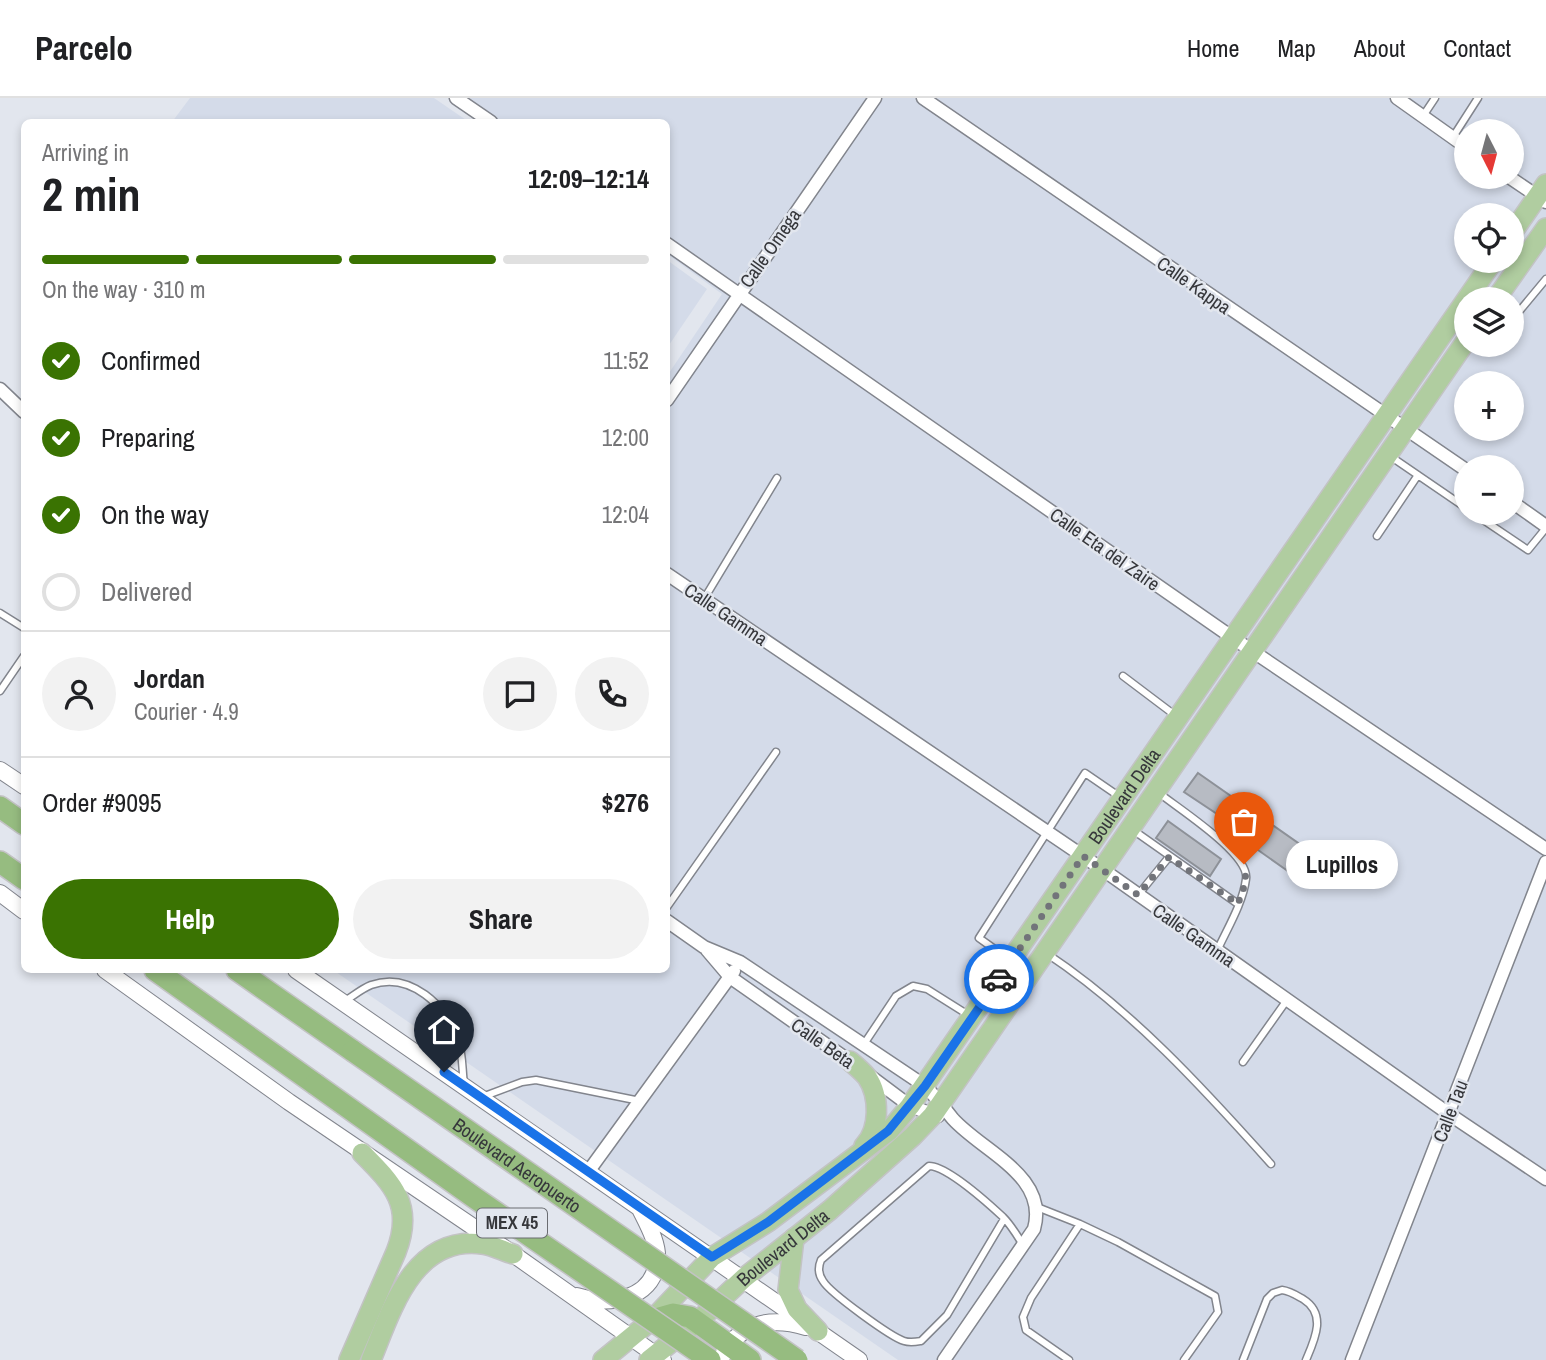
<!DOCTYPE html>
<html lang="en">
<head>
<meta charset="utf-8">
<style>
	body { margin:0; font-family:"Archivo Narrow",sans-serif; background:#f2f2f2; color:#202124; height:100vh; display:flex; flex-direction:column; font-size:26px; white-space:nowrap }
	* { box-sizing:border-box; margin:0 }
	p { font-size:23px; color:#757577 }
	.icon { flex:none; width:38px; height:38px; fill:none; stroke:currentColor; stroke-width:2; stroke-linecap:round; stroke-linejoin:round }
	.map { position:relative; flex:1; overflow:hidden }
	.side { position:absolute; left:21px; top:21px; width:649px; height:854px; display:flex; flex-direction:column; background:#fff; border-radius:10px; box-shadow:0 4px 10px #0003 }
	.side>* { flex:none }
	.needle { width:46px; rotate:174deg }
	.controls { position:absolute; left:1454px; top:21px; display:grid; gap:14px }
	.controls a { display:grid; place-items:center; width:70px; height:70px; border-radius:50%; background:#fff; box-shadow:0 4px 10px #0003; font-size:35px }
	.pin { position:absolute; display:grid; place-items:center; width:60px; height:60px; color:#fff; margin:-72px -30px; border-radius:50% 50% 50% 0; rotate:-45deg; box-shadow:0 0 7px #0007 }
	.pin .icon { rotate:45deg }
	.courier { position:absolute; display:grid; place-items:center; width:70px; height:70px; margin:-35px; border:5px solid #1a73e8; border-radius:50%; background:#fff; color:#222; box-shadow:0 2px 9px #0007 }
	.bubble { position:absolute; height:49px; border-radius:24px; background:#fff; box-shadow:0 4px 10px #0003; font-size:23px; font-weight:700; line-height:49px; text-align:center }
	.headline em { font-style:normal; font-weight:700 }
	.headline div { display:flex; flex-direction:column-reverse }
	.headline { display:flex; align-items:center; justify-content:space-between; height:119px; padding:0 21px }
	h1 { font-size:46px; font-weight:700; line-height:52px }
	.bar { display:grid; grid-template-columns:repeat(4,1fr); gap:10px 7px; align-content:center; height:84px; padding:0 21px }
	.bar i { height:9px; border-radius:5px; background:#e0e0e0 }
	.bar .current { background:#3a7302 }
	.bar p { grid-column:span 4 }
	.line { display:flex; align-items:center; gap:18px; padding:0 21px; border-top:2px solid #e0e0e0 }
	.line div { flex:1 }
	.round { display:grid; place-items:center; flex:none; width:74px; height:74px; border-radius:37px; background:#f2f2f2 }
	ol { padding:0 21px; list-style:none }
	li { display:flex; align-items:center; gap:21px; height:77px }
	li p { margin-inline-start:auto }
	li .icon { padding:7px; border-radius:50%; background:#3a7302; color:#fff; stroke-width:4 }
	li:last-child { color:#757577 }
	li i { width:38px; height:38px; border:4px solid #e0e0e0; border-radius:50% }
	.primary-button { display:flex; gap:14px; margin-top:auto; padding:14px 21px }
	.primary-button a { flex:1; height:80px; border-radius:42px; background:#3a7302; color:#fff; font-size:28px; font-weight:700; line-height:80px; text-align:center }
	.primary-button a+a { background:#f2f2f2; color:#202124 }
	header { display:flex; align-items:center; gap:42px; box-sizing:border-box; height:98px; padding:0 35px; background:#fff; border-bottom:2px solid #e0e0e0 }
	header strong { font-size:33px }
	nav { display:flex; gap:38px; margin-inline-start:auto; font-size:24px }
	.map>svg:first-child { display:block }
	.built { fill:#d4dbe9; fill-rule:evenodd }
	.building { fill:#b7bbc3; stroke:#8d9198; stroke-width:2 }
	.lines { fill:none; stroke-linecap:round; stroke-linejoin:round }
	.service-casing { stroke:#82858d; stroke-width:9 }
	.minor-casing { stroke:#82858d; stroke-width:15 }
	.tertiary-casing { stroke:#82858d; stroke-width:18 }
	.primary-casing { stroke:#c3c3c4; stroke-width:22 }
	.trunk-casing { stroke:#c3c3c4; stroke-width:24 }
	.service { stroke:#fff; stroke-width:6 }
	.minor { stroke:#fff; stroke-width:12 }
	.tertiary { stroke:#fff; stroke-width:16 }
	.primary { stroke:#b0cda0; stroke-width:19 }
	.trunk { stroke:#96bc80; stroke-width:21 }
	.trunk-bridge-casing { stroke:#c3c3c4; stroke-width:24; stroke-linecap:butt }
	.trunk-bridge { stroke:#96bc80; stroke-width:21 }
	.done { stroke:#72747a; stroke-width:7; stroke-dasharray:0 12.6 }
	.route { stroke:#1a73e8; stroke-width:9 }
	.labels { text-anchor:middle; stroke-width:5; stroke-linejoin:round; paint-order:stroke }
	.shield { fill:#e2e6ee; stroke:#6a6c71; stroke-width:2 }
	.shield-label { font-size:18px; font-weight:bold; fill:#36373b }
	.street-label { font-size:19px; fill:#36373b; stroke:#e2e6ee }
</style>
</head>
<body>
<header>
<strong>Parcelo</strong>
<nav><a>Home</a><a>Map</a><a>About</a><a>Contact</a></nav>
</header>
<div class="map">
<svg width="1546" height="1262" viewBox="0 0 1546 1262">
	<rect width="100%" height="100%" fill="#e2e6ee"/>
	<!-- built -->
	<path class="built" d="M190,0H434L469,24H172Z
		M451,0H1546V1262H898L333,872H667V278L722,196L667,156V24H485ZM1466,33H1512V79H1466ZM1466,117H1512V163H1466ZM1466,201H1512V247H1466ZM1466,285H1512V331H1466ZM1466,369H1512V415H1466Z
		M667,162L707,191L667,250Z"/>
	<!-- building -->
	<path class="building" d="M1198,675L1311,754L1292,776L1234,735L1238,730L1184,694Z
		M1168,723L1221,761L1210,778L1156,740Z"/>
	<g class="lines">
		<defs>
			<path id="service" d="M1423,18L1435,0
				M1453,39L1478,0
				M1512,222L1546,181
				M1390,358L1466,410
				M1473,415L1528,452L1546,430
				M1377,438L1418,377
				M704,501L777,380
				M0,515L24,530
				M1123,578L1176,618
				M0,593L24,558
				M1159,695C1179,711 1250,756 1246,781C1243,805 1227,831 1217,853
				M1133,732L1238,806
				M1138,797L1169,759
				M667,809L776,654
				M1046,855C1132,912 1203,990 1271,1066
				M1007,860L979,840L1085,675L1120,699
				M343,904C352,899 361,891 371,887C410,873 447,908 458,942C463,956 462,972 464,986
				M864,946L896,898L913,888L927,891L970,918
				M1243,964L1287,902
				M482,999L522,984L536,982L640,1003
				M1037,1109L1080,1126L1118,1144L1215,1198L1218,1214L1184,1262
				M1004,1121L947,1217L921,1243C915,1244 910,1245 904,1243C891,1239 830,1195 823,1183C818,1176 818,1169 821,1162L929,1068C947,1068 989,1106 1003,1119C1011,1127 1017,1137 1023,1147
				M1069,1262L1026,1232L1023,1219L1031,1200L1080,1126
				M1243,1262L1267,1201L1273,1195L1282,1192C1290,1193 1296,1197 1303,1201C1327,1216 1315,1241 1306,1262"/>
			<path id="minor" d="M456,0L491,24
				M923,0L1466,372
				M1397,0L1466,49
				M1509,79L1546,104
				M667,146L1233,540L1546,751
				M0,291L24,314
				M667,302L875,0
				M1512,404L1546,428
				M667,476L1102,771L1449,1016L1546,1081
				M667,823L704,849L740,864L925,988C936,999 944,1010 953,1021C983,1054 1049,1078 1034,1131L944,1262
				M707,852L730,879L855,967
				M870,978L910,1008L938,1018
				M588,1074L734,873
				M1352,1262L1546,764"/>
			<path id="tertiary" d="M0,672L24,688
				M0,795L24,813
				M105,872L289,1004L513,1156L663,1262
				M296,872L859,1262
				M577,1198C607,1208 652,1203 657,1164C659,1146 648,1127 640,1111
				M720,1262C738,1225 769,1218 806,1229"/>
			<g id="primary">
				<path d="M1512,135L1546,86"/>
				<path d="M1496,201L1546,130"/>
				<path d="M850,963C856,968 862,973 867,979C880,998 880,1032 864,1048"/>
				<path d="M794,1140L788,1192L797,1211L818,1233"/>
				<path d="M349,1262L396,1154C414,1108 394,1087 362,1055"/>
				<path d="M371,1262C391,1213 413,1137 482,1146C492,1147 503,1153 513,1156"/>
				<path id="s1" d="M603,1262L652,1222L712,1159L768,1124L889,1033L910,1008L1493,163"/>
				<path id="s2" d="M649,1262L698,1223L744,1180L830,1112L913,1038L933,1017L1466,243"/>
			</g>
			<path id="trunk" d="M0,709L24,726
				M0,764L24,781
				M155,872L315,986
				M237,872L353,953
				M652,1222L673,1216L690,1219L750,1262"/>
		</defs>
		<!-- service casing -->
		<use href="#service" class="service-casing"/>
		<!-- minor casing -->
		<use href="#minor" class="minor-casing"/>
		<!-- tertiary casing -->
		<use href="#tertiary" class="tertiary-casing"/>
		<!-- primary casing -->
		<use href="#primary" class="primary-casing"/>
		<!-- trunk casing -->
		<use href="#trunk" class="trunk-casing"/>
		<!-- service -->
		<use href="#service" class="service"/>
		<!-- minor -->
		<use href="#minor" class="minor"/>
		<!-- tertiary -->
		<use href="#tertiary" class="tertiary"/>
		<!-- primary -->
		<use href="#primary" class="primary"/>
		<!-- trunk -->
		<use href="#trunk" class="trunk"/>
		<defs>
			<g id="trunk-bridge">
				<path id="s3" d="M353,953L797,1262"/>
				<path d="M315,986L475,1100L710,1262"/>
			</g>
		</defs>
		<!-- trunk-bridge casing -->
		<use href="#trunk-bridge" class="trunk-bridge-casing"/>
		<!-- trunk-bridge -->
		<use href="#trunk-bridge" class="trunk-bridge"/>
	</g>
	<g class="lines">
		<!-- done -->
		<path class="done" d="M999,881L1083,758L1138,797L1169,759L1238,806L1246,783L1244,766"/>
		<!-- route -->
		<path class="route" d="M444,974L712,1159L768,1124L888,1033L925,988L999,881"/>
	</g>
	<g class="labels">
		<!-- shield labels -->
		<rect class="shield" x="477" y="1110.5" width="70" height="29" rx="5"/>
		<g class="shield-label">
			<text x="512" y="1131">MEX 45</text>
		</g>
		<!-- street labels -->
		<g class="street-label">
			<text transform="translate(770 150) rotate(-55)" y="7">Calle Omega</text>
			<text transform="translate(1194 187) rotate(35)" y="7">Calle Kappa</text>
			<text transform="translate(1105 451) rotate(35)" y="7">Calle Eta del Zaire</text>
			<text transform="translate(726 516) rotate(34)" y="7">Calle Gamma</text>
			<text dy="7" stroke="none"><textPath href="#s1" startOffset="777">Boulevard Delta</textPath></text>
			<text transform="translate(1194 837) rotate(35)" y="7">Calle Gamma</text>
			<text transform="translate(823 945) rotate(35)" y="7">Calle Beta</text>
			<text transform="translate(1450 1013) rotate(-69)" y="7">Calle Tau</text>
			<text dy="7" stroke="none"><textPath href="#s3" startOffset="200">Boulevard Aeropuerto</textPath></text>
			<text dy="7" stroke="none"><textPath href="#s2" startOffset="175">Boulevard Delta</textPath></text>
		</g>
	</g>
</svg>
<div class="controls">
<a><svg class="needle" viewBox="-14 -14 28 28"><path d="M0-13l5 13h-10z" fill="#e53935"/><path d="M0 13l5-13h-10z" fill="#757577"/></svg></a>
<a><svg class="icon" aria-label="locate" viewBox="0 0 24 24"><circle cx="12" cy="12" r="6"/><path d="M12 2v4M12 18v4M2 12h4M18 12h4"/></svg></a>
<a><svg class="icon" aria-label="layers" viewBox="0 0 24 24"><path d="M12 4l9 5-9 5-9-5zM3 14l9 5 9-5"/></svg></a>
<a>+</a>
<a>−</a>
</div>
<div class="pin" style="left:1244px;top:766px;background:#ea580c"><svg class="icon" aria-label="bag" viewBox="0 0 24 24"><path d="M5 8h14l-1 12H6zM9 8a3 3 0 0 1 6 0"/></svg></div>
<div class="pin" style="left:444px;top:974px;background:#1f2937"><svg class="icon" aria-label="home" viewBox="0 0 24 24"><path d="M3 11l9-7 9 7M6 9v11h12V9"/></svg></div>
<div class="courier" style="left:999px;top:881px"><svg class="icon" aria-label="car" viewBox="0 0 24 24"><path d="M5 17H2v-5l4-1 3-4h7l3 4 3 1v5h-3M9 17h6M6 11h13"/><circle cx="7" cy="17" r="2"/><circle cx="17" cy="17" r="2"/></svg></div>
<div class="bubble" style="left:1286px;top:742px;width:112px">Lupillos</div>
<section class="side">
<div class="headline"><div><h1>2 min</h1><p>Arriving in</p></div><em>12:09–12:14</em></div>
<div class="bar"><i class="current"></i><i class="current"></i><i class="current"></i><i></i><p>On the way · 310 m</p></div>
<ol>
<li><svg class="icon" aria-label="check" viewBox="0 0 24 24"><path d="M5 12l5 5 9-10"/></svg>Confirmed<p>11:52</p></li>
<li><svg class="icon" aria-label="check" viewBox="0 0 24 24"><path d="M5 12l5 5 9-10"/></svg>Preparing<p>12:00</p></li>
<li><svg class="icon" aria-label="check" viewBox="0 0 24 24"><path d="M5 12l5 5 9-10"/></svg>On the way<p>12:04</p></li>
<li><i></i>Delivered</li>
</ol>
<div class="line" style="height:126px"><a class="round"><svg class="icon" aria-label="person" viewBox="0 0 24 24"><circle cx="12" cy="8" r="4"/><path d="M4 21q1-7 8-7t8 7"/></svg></a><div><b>Jordan</b><p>Courier · 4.9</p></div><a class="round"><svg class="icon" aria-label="chat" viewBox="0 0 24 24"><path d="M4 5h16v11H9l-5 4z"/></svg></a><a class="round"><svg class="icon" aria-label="phone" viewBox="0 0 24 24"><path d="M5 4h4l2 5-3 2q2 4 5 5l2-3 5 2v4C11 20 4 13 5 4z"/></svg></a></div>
<div class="line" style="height:91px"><div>Order #9095</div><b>$276</b></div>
<div class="primary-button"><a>Help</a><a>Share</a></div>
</section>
</div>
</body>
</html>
